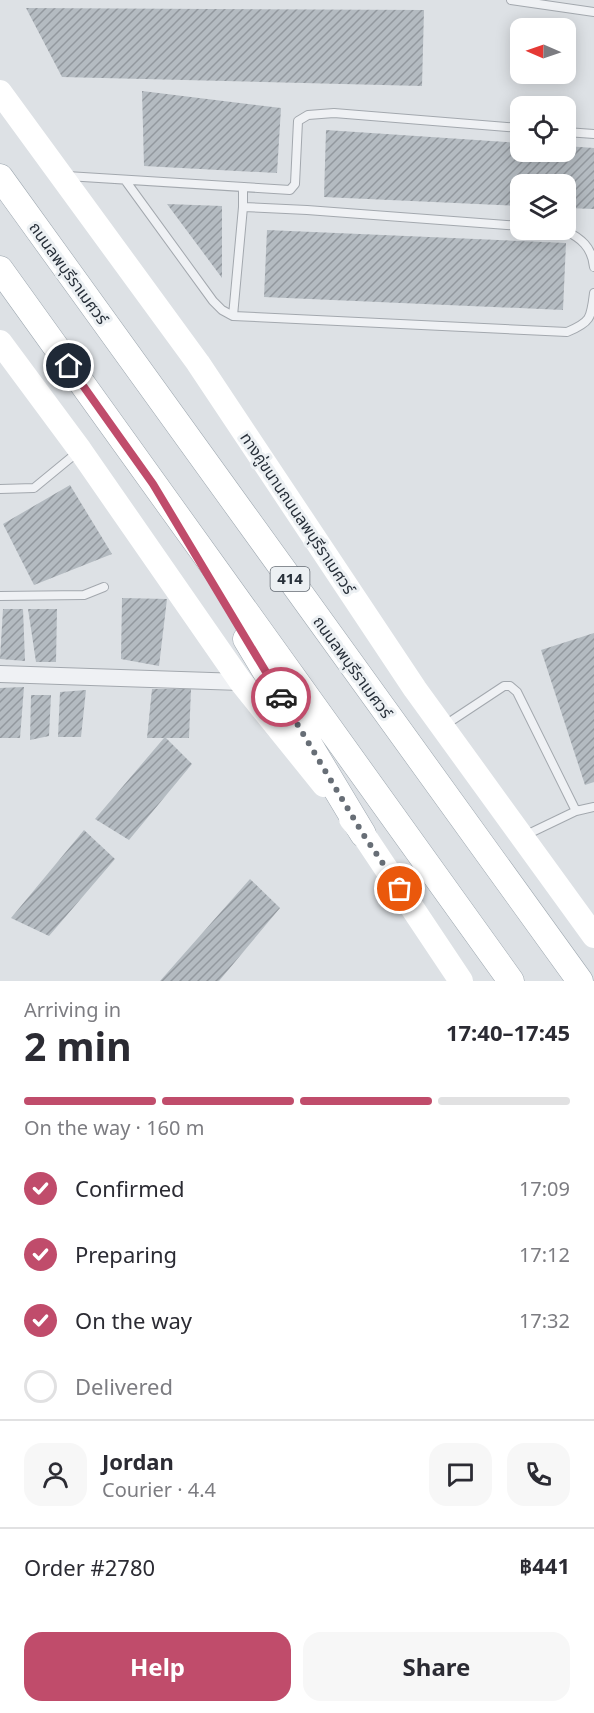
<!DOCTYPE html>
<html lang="en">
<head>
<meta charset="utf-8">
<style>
	body { margin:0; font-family:"Noto Sans","Noto Sans Thai",sans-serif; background:#f7f7f7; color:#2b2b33; height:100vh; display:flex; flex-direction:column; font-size:22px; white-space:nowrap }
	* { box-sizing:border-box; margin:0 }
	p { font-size:20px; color:#7c7c81 }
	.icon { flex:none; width:33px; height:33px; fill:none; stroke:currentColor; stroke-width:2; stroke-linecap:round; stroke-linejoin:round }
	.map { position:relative; height:981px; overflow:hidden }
	.panel { display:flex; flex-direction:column; background:#fff; flex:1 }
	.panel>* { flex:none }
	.needle { width:39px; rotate:272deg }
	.fabs { position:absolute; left:510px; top:18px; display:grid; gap:12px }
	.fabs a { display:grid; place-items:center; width:66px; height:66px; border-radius:12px; background:#fff; box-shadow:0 3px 15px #0003; font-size:30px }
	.pin { position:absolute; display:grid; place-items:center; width:51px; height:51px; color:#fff; margin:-26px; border:3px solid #fff; border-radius:50%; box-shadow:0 2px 6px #0007 }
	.courier { position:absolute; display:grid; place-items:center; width:60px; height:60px; margin:-30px; border:4px solid #c04c6b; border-radius:50%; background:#fff; color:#222; box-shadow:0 2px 8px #0007 }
	.head em { font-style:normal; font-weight:700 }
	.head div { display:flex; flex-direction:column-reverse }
	.head { display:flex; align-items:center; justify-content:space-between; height:102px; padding:0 24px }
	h1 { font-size:39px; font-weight:700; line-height:45px }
	.bar { display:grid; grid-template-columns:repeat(4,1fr); gap:9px 6px; align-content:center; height:72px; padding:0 24px }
	.bar i { height:8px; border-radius:4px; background:#e1e1e2 }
	.bar .selected { background:#c04c6b }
	.bar p { grid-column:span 4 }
	.line { display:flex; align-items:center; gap:15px; padding:0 24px; border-top:2px solid #e1e1e2 }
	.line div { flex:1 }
	.round { display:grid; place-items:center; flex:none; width:63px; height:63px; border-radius:18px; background:#f7f7f7 }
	ol { padding:0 24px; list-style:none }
	li { display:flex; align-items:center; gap:18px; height:66px }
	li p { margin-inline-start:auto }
	li .icon { padding:6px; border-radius:50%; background:#c04c6b; color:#fff; stroke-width:4 }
	li:last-child { color:#7c7c81 }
	li i { width:33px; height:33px; border:3px solid #e1e1e2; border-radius:50% }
	.cta { display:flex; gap:12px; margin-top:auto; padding:12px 24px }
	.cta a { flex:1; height:69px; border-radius:18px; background:#c04c6b; color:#fff; font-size:24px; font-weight:700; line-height:69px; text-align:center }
	.cta a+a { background:#f7f7f7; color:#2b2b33 }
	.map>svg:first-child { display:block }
	.building { fill:url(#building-hatch) }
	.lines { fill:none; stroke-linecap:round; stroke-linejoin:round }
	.lane-casing { stroke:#a3a8ae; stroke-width:10 }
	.street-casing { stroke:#a3a8ae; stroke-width:18 }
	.primary-casing { stroke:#9da7af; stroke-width:27 }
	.lane { stroke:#eff1f4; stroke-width:8 }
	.street { stroke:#eff1f4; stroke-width:16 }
	.secondary { stroke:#fff; stroke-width:24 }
	.primary { stroke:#fff; stroke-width:26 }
	.done { stroke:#676e76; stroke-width:6; stroke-dasharray:0 10.8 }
	.route { stroke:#c04c6b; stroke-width:8 }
	.labels { text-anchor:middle; stroke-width:6; stroke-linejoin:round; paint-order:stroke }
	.shield { fill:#ecf0f3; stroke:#636a72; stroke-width:1.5 }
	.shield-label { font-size:15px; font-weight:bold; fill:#28303a }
	.street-label { font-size:16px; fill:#28303a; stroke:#ecf0f3 }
</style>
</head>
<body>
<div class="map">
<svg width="594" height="981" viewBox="0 0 594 981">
	<defs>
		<pattern id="building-hatch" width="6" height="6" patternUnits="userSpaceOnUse" patternTransform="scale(1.5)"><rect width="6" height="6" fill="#b4bbc1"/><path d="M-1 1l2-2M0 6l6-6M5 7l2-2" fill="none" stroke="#92989e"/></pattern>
	</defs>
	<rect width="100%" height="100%" fill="#dde1e5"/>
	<!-- building -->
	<path class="building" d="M26,8L424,10L422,86L62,77Z
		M142,91L281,108L277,173L144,166Z
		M326,130L520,143V152H566V146L594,148V209L566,208V184H520V206L324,197Z
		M167,204L222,206V278Z
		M267,230L566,243L563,310L264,297Z
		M70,485L112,554L34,585L3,524Z
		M122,598L167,599L159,666L121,659Z
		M3,609H23L25,661L0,659Z
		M28,609H57L56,662H36Z
		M594,633V782L585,785L541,650Z
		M24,687L20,738H0V688Z
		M152,689H191L189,738H166L192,764L129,840L95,819L164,738H147Z
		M86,690L81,737H58L60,692Z
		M31,695H51L49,736L30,740Z
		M84,830L115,859L49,936L11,918Z
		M250,879L280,908L219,981H160Z"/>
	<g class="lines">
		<defs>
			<path id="lane" d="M511,0L594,12
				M566,132L594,134
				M67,176L290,190L295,184L298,121L308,115L334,113L520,128
				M125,180L213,301L222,310L233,316L567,332C591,322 591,318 594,293
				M243,207L307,210L520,226
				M564,230C581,238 592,247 594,267
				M233,316L243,207V187
				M0,489L34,488L79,451
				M0,596L84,595L104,587
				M445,725L504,686H510L517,692L576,811
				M526,835L576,811L594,807"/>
			<path id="street" d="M0,674L241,682"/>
			<path id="primary" d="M0,177L580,981
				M0,269L511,981
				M246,639L363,834"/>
		</defs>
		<!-- lane casing -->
		<use href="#lane" class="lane-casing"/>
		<!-- street casing -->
		<use href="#street" class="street-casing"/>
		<!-- primary casing -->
		<use href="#primary" class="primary-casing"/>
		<!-- lane -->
		<use href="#lane" class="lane"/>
		<!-- street -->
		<use href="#street" class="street"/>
		<!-- secondary -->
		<path class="secondary" d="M0,92L198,363L415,689L594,936
			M0,342L80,450L241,682L324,785
			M351,819L363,834L461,981"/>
		<!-- primary -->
		<use href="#primary" class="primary"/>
	</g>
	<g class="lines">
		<!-- done -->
		<path class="done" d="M281,697L363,834L400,889"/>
		<!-- route -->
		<path class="route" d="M69,366L153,484L281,697"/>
	</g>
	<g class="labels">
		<!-- shield labels -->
		<rect class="shield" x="270.5" y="567" width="39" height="24" rx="4.5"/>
		<g class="shield-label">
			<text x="290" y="584">414</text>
		</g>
		<!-- street labels -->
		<g class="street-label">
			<text transform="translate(69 273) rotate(54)" y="6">ถนนลพบุรีราเมศวร์</text>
			<text transform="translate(298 513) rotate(56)" y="6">ทางคู่ขนานถนนลพบุรีราเมศวร์</text>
			<text transform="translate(353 667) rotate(54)" y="6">ถนนลพบุรีราเมศวร์</text>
		</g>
	</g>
</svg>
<div class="fabs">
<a><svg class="needle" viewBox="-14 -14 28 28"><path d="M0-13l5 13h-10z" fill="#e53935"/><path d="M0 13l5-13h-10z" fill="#7c7c81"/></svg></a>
<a><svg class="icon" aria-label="locate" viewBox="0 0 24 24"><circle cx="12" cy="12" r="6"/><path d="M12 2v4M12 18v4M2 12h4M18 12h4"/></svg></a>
<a><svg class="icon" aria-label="layers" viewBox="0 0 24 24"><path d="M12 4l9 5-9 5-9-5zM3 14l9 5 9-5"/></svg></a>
</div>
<div class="pin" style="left:400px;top:889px;background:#ea580c"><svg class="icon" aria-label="bag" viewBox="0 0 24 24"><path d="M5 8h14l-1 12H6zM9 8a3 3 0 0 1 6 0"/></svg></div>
<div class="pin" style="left:69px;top:366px;background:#1f2937"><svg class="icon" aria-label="home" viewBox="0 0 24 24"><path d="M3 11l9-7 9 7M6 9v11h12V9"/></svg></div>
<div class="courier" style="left:281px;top:697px"><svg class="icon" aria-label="car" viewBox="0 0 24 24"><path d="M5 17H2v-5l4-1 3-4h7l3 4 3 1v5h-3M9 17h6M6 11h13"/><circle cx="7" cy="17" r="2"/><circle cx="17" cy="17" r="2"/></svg></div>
</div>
<section class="panel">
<div class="head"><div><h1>2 min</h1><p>Arriving in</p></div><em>17:40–17:45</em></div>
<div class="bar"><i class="selected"></i><i class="selected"></i><i class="selected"></i><i></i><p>On the way · 160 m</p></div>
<ol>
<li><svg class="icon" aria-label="check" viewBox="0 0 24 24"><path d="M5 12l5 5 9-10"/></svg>Confirmed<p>17:09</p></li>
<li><svg class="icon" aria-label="check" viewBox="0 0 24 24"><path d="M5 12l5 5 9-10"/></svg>Preparing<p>17:12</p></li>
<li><svg class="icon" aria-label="check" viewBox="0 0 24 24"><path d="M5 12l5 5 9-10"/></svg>On the way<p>17:32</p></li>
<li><i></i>Delivered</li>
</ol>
<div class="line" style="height:108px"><a class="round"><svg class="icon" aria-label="person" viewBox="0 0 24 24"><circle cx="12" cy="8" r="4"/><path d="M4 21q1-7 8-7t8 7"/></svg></a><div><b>Jordan</b><p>Courier · 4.4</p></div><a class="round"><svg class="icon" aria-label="chat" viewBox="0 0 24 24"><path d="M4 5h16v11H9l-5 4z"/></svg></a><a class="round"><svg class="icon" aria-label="phone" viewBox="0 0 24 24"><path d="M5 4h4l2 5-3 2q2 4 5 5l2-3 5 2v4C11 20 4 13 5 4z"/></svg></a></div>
<div class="line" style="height:78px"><div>Order #2780</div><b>฿441</b></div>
<div class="cta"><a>Help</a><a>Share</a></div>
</section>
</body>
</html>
